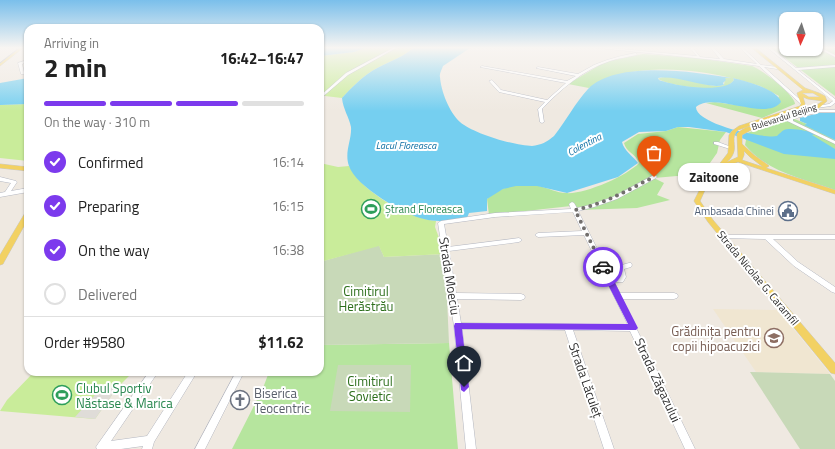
<!DOCTYPE html>
<html lang="en">
<head>
<meta charset="utf-8">
<style>
	body { margin:0; font-family:"Titillium Web",sans-serif; background:#f2f2f2; color:#222; height:100vh; display:flex; flex-direction:column; font-size:15px; white-space:nowrap }
	* { box-sizing:border-box; margin:0 }
	p { font-size:13px; color:#767676 }
	.icon { flex:none; width:22px; height:22px; fill:none; stroke:currentColor; stroke-width:2; stroke-linecap:round; stroke-linejoin:round }
	.map { position:relative; flex:1; overflow:hidden }
	.panel { position:absolute; left:24px; top:24px; width:300px; height:352px; display:flex; flex-direction:column; background:#fff; border-radius:12px; box-shadow:0 1px 3px #0004 }
	.panel>* { flex:none }
	.needle { width:26px; rotate:183deg }
	.buttons { position:absolute; left:779px; top:12px; display:grid; gap:8px }
	.buttons a { display:grid; place-items:center; width:44px; height:44px; border-radius:8px; background:#fff; box-shadow:0 1px 3px #0004; font-size:20px }
	.pin { position:absolute; display:grid; place-items:center; width:34px; height:34px; color:#fff; margin:-41px -17px; border-radius:50% 50% 50% 0; rotate:-45deg; box-shadow:0 0 4px #0007 }
	.pin .icon { rotate:45deg }
	.courier { position:absolute; display:grid; place-items:center; width:40px; height:40px; margin:-20px; border:3px solid #7c3aed; border-radius:50%; background:#fff; color:#222; box-shadow:0 1px 5px #0007 }
	.bubble { position:absolute; height:28px; border-radius:12px; background:#fff; box-shadow:0 1px 3px #0004; font-size:13px; font-weight:700; line-height:28px; text-align:center }
	.headline em { font-style:normal; font-weight:700 }
	.headline div { display:flex; flex-direction:column-reverse }
	.headline { display:flex; align-items:center; justify-content:space-between; height:68px; padding:0 20px }
	h1 { font-size:26px; font-weight:700; line-height:30px }
	.bar { display:grid; grid-template-columns:repeat(4,1fr); gap:6px 4px; align-content:center; height:48px; padding:0 20px }
	.bar i { height:5px; border-radius:3px; background:#e0e0e0 }
	.bar .on { background:#7c3aed }
	.bar p { grid-column:span 4 }
	.line { display:flex; align-items:center; gap:10px; padding:0 20px; border-top:1px solid #e0e0e0 }
	.line div { flex:1 }
	ol { padding:0 20px; list-style:none }
	li { display:flex; align-items:center; gap:12px; height:44px }
	li p { margin-inline-start:auto }
	li .icon { padding:4px; border-radius:50%; background:#7c3aed; color:#fff; stroke-width:4 }
	li:last-child { color:#767676 }
	li i { width:22px; height:22px; border:2px solid #e0e0e0; border-radius:50% }
	.map>svg:first-child { display:block }
	.education { fill:#f0e6d1 }
	.green { fill:#b6e59e }
	.cemetery { fill:#c8d9b8 }
	.pitch { fill:#c9ec9a }
	.plaza { fill:#dfdcd8 }
	.water { fill:#75cff0 }
	.lines { fill:none; stroke-linecap:round; stroke-linejoin:round }
	.minor-casing { stroke:#b4b7c1; stroke-width:1 }
	.major-casing { stroke:#c9c9c9; stroke-width:1 }
	.minor { fill:#fff; fill-rule:evenodd }
	.major { fill:#f2d163; fill-rule:evenodd }
	.tram { stroke:#a3a6b8; stroke-width:1 }
	.route { fill:#7c3aed }
	.done { stroke:#726f6d; stroke-width:4; stroke-dasharray:0 7.2 }
	.labels { text-anchor:middle; stroke-width:4; stroke-linejoin:round; paint-order:stroke }
	.far-street-label { font-size:9px; fill:#2e2e2e; stroke:#fff }
	.far-water-label { font-size:10px; font-style:italic; fill:#0d6fa3; stroke:#fff }
	.leisure-label { font-size:11px; fill:#27864d; stroke:#fff; text-anchor:start }
	.service-label { font-size:11px; fill:#4e5e75; stroke:#fff; text-anchor:end }
	.street-label { font-size:11px; fill:#2e2e2e; stroke:#fff }
	.near-street-label { font-size:13px; fill:#2e2e2e; stroke:#fff }
	.near-park-label { font-size:13px; fill:#2c6e1b; stroke:#fff }
	.near-education-label { font-size:13px; fill:#785e54; stroke:#fff; text-anchor:end }
	.near-leisure-label { font-size:13px; fill:#27864d; stroke:#fff; text-anchor:start }
	.near-worship-label { font-size:13px; fill:#5b616d; stroke:#fff; text-anchor:start }
</style>
</head>
<body>
<div class="map">
<svg width="835" height="449" viewBox="0 0 835 449">
	<rect width="100%" height="100%" fill="#efe9e1"/>
	<!-- education -->
	<path class="education" d="M713,309L778,310L830,374L756,372Z"/>
	<!-- green -->
	<path class="green" d="M772,48H835V96Z
		M643,54L697,58L752,66C761,69 795,95 795,104L762,118L706,103L715,102L757,108L775,106L779,96L760,86L733,78L734,80C731,84 727,87 721,88C708,90 670,86 658,79C669,71 704,86 718,86L724,85L725,78H731C690,67 625,63 589,88L568,84L605,62Z
		M792,118L807,124L835,140V190C803,179 767,172 745,145L746,140L744,137L747,133Z
		M678,127L726,132L720,140L717,153L698,180L677,176L654,178L664,183L657,195L670,200L637,208L579,210L571,206L489,215L487,199C501,186 521,182 539,186C548,188 557,193 566,193C583,195 627,176 639,163C636,154 626,152 624,143L638,134L666,131Z
		M449,343L458,449H232L263,388L269,372H320V345Z"/>
	<!-- cemetery -->
	<path class="cemetery" d="M379,245L384,257L445,254L449,343L320,345V262Z
		M338,365H411L410,412L330,411Z
		M750,372L830,374L835,381V449H800Z"/>
	<!-- pitch -->
	<path class="pitch" d="M365,48H413C401,59 386,62 372,71C361,78 351,88 342,98L325,96L320,92V56L354,52Z
		M28,104V161L0,158V105Z
		M320,163L338,167L349,166C362,192 408,218 436,221L435,227L445,254L384,257L379,246L320,262Z
		M34,372H133L117,388L95,419L0,411L7,400Z"/>
	<!-- plaza -->
	<path class="plaza" d="M104,385L117,388L95,419L75,417Z"/>
	<!-- water -->
	<path class="water" d="M320,48H365L354,52L320,56Z
		M413,48H470L443,66C442,69 439,74 440,77C441,91 449,112 460,122C472,133 515,146 532,146C541,145 547,142 554,136C566,121 575,103 588,89C617,60 694,72 731,78H725L726,80L723,83L724,85C708,90 680,75 658,78L659,80C675,86 725,94 734,80L733,78C745,81 778,89 781,102C766,122 714,91 696,107C695,124 763,139 777,136C779,134 782,131 784,130C790,127 810,131 816,134L812,135L835,149V159L784,154L726,132L689,127H678L666,131L639,132L622,142C624,151 633,156 638,163L618,177L567,193L537,186H516L503,189L487,199V211L469,213L467,218C453,220 439,223 424,219C405,215 355,186 349,166C344,152 352,140 351,127C349,117 343,109 342,98C351,88 361,78 372,71C386,62 401,59 413,48Z
		M28,78V104L0,105V83Z
		M819,113H835V140L804,125L807,124L800,121V118Z"/>
	<g class="lines">
		<defs>
			<path id="minor" d="M393,48H396L348,75L320,99V96L346,73Z
				M599,48H610L697,56L690,48H693L700,57L720,59L711,48H714L724,59L757,64L740,48H743L761,65L778,67L779,68L777,69L764,67L805,104L802,105L759,66L715,60Z
				M768,48H771L796,68L835,65V67L798,70L835,99V103L831,106L816,108V106L829,104L833,101Z
				M818,48H821L835,55V57Z
				M636,53L637,55C628,57 619,58 610,61C583,70 561,89 542,109L544,122L542,123L540,122L538,109L545,102L499,92L489,81L492,80L501,90L547,100L566,83L480,67L482,66L567,81L576,76L536,68L538,67L578,74L594,65L607,60L621,56Z
				M28,60V62L22,64L24,72L28,73V75L21,74L18,63Z
				M819,110H835V112H819L793,119V121L835,141V144L781,118L783,117L789,119L790,117Z
				M714,142H718L734,148L732,149H730L714,144Z
				M654,175L656,176L657,177L656,178L617,199L594,207L578,211L612,278L620,277L617,268L618,266L629,263H631L632,265L631,267L624,269L626,277L623,282H614L620,293H674L677,294L678,296L677,298L674,299H622L695,449H685L630,331L573,330L614,449H604L565,330L462,329L476,449H466L454,326L438,223L441,221L495,213L571,209L569,204L572,202L574,203L577,208L590,205L613,197ZM573,212L582,231L538,233L535,235L538,237L584,235L628,325L461,323L457,299L521,300L524,299L525,297L524,295L521,294L456,293L449,251L519,242L522,240L519,238L448,247L444,224L495,217Z
				M0,177L16,181L17,182L11,191L28,188V192L0,197V193L5,192L11,183L0,181Z
				M724,235H835V239H773L798,262L835,287V293L832,292L794,266L765,239L722,238L721,237Z
				M149,372H158L111,441L147,436L188,372H197L154,442L152,449H142L143,446L121,449H97L96,447L98,444Z
				M236,372H244L205,449H195Z"/>
			<path id="major" d="M19,48H23L0,66V63Z
				M752,48H756L805,88L819,93L825,96L827,101L819,108L794,117H790V115L815,106L823,101L808,99L803,97L805,104L804,108L738,130C730,137 737,146 733,154C732,157 729,160 727,162L738,157L737,134C741,130 747,126 753,127V129L742,135V144L754,155L768,165L769,166L766,168L835,190V194L738,162L723,167L705,190L700,201L713,220L835,363V374L831,373L708,222L694,201L700,189L728,153L729,135L732,131L739,126L800,106L801,104L797,93L803,90ZM802,93H813L820,97H809ZM744,151L750,157L763,167L742,160L744,155Z
				M0,164L28,167V171L0,168Z
				M28,211V219L4,262L3,264L0,265V255L25,213Z"/>
		</defs>
		<!-- minor casing -->
		<use href="#minor" class="minor-casing"/>
		<!-- major casing -->
		<use href="#major" class="major-casing"/>
		<!-- minor -->
		<use href="#minor" class="minor"/>
		<!-- major -->
		<use href="#major" class="major"/>
		<!-- tram -->
		<path class="tram" d="M0,63L19,48"/>
	</g>
	<!-- sky -->
	<linearGradient id="sky" x2="0" y2="1"><stop stop-color="#7abfeb"/><stop offset="0.43" stop-color="#f8f5f2"/><stop offset="1" stop-color="#f8f5f2" stop-opacity="0"/></linearGradient>
	<rect width="835" height="111" fill="url(#sky)"/>
	<!-- route -->
	<path class="route" d="M600,265L607,267L638,328L636,330L462,329L469,387L464,392L461,390L454,326L455,323L628,324L599,267Z"/>
	<g class="lines">
		<!-- done -->
		<path class="done" d="M603,267L575,210C607,203 625,191 654,177"/>
	</g>
	<!-- icons -->
	<defs>
		<symbol id="stadium-ring" viewBox="-11 -11 22 22"><circle r="9.5" fill="#fff" stroke="#2e9e5b" stroke-width="1.5"/><path d="M0-5a6.5 5 0 1 0 0 10a6.5 5 0 1 0 0-10ZM-3.5-1.8h7v3.6h-7Z" fill="#2e9e5b"/></symbol>
		<symbol id="civic-ring" viewBox="-11 -11 22 22"><circle r="9.5" fill="#fff" stroke="#5c6f8a" stroke-width="1.5"/><path d="M-.6-6.5H3V-4.5H.6V-3L4-1V1h2V6H-6V1h2V-1L-.6-3ZM-1.2 2.5V6h2.4V2.5Z" fill="#5c6f8a"/></symbol>
		<symbol id="school-ring" viewBox="-11 -11 22 22"><circle r="9.5" fill="#fff" stroke="#8d6e63" stroke-width="1.5"/><path d="M0-5L7-2L0 1L-7-2ZM-4 1L0 2.5L4 1V4Q0 6-4 4Z" fill="#8d6e63"/></symbol>
		<symbol id="church-ring" viewBox="-11 -11 22 22"><circle r="9.5" fill="#fff" stroke="#6b7280" stroke-width="1.5"/><path d="M-1.2-6h2.4v3.5h3.3v2.4h-3.3V6h-2.4V-.1h-3.3v-2.4h3.3Z" fill="#6b7280"/></symbol>
	</defs>
	<g fill-rule="evenodd">
		<use href="#stadium-ring" x="360" y="198" width="22" height="22"/>
		<use href="#civic-ring" x="777" y="200" width="22" height="22"/>
		<use href="#school-ring" x="763" y="327" width="22" height="22"/>
		<use href="#stadium-ring" x="51" y="384" width="22" height="22"/>
		<use href="#church-ring" x="229" y="389" width="22" height="22"/>
	</g>
	<g class="labels">
		<!-- far-street labels -->
		<g class="far-street-label">
			<text transform="translate(784 117) rotate(-18)" y="3">Bulevardul Beijing</text>
		</g>
		<!-- far-water labels -->
		<g class="far-water-label">
			<text transform="translate(584 144) rotate(-28)" y="4">Colentina</text>
			<text x="406" y="149">Lacul Floreasca</text>
		</g>
		<!-- leisure labels -->
		<g class="leisure-label">
			<text x="385" y="213">Ștrand Floreasca</text>
		</g>
		<!-- service labels -->
		<g class="service-label">
			<text x="774" y="215">Ambasada Chinei</text>
		</g>
		<!-- street labels -->
		<g class="street-label">
			<text transform="translate(758 278) rotate(50)" y="4">Strada Nicolae G. Caramfil</text>
		</g>
		<!-- near-street labels -->
		<g class="near-street-label">
			<text transform="translate(450 276) rotate(81)" y="5">Strada Moeciu</text>
			<text transform="translate(586 380) rotate(71)" y="5">Strada Lăculeț</text>
			<text transform="translate(658 380) rotate(65)" y="5">Strada Zăgazului</text>
		</g>
		<!-- near-park labels -->
		<g class="near-park-label">
			<text x="366" y="296">Cimitirul<tspan x="366" dy="15">Herăstrău</tspan></text>
			<text x="370" y="386">Cimitirul<tspan x="370" dy="15">Sovietic</tspan></text>
		</g>
		<!-- near-education labels -->
		<g class="near-education-label">
			<text x="760" y="336">Grădinița pentru<tspan x="760" dy="15">copii hipoacuzici</tspan></text>
		</g>
		<!-- near-leisure labels -->
		<g class="near-leisure-label">
			<text x="76" y="393">Clubul Sportiv<tspan x="76" dy="15">Năstase &amp; Marica</tspan></text>
		</g>
		<!-- near-worship labels -->
		<g class="near-worship-label">
			<text x="254" y="398">Biserica<tspan x="254" dy="15">Teocentric</tspan></text>
		</g>
	</g>
</svg>
<div class="buttons">
<a><svg class="needle" viewBox="-14 -14 28 28"><path d="M0-13l5 13h-10z" fill="#e53935"/><path d="M0 13l5-13h-10z" fill="#767676"/></svg></a>
</div>
<div class="pin" style="left:654px;top:177px;background:#ea580c"><svg class="icon" aria-label="bag" viewBox="0 0 24 24"><path d="M5 8h14l-1 12H6zM9 8a3 3 0 0 1 6 0"/></svg></div>
<div class="pin" style="left:464px;top:387px;background:#1f2937"><svg class="icon" aria-label="home" viewBox="0 0 24 24"><path d="M3 11l9-7 9 7M6 9v11h12V9"/></svg></div>
<div class="courier" style="left:603px;top:267px"><svg class="icon" aria-label="car" viewBox="0 0 24 24"><path d="M5 17H2v-5l4-1 3-4h7l3 4 3 1v5h-3M9 17h6M6 11h13"/><circle cx="7" cy="17" r="2"/><circle cx="17" cy="17" r="2"/></svg></div>
<div class="bubble" style="left:678px;top:163px;width:72px">Zaitoone</div>
<section class="panel">
<div class="headline"><div><h1>2 min</h1><p>Arriving in</p></div><em>16:42–16:47</em></div>
<div class="bar"><i class="on"></i><i class="on"></i><i class="on"></i><i></i><p>On the way · 310 m</p></div>
<ol>
<li><svg class="icon" aria-label="check" viewBox="0 0 24 24"><path d="M5 12l5 5 9-10"/></svg>Confirmed<p>16:14</p></li>
<li><svg class="icon" aria-label="check" viewBox="0 0 24 24"><path d="M5 12l5 5 9-10"/></svg>Preparing<p>16:15</p></li>
<li><svg class="icon" aria-label="check" viewBox="0 0 24 24"><path d="M5 12l5 5 9-10"/></svg>On the way<p>16:38</p></li>
<li><i></i>Delivered</li>
</ol>
<div class="line" style="height:52px"><div>Order #9580</div><b>$11.62</b></div>
</section>
</div>
</body>
</html>
